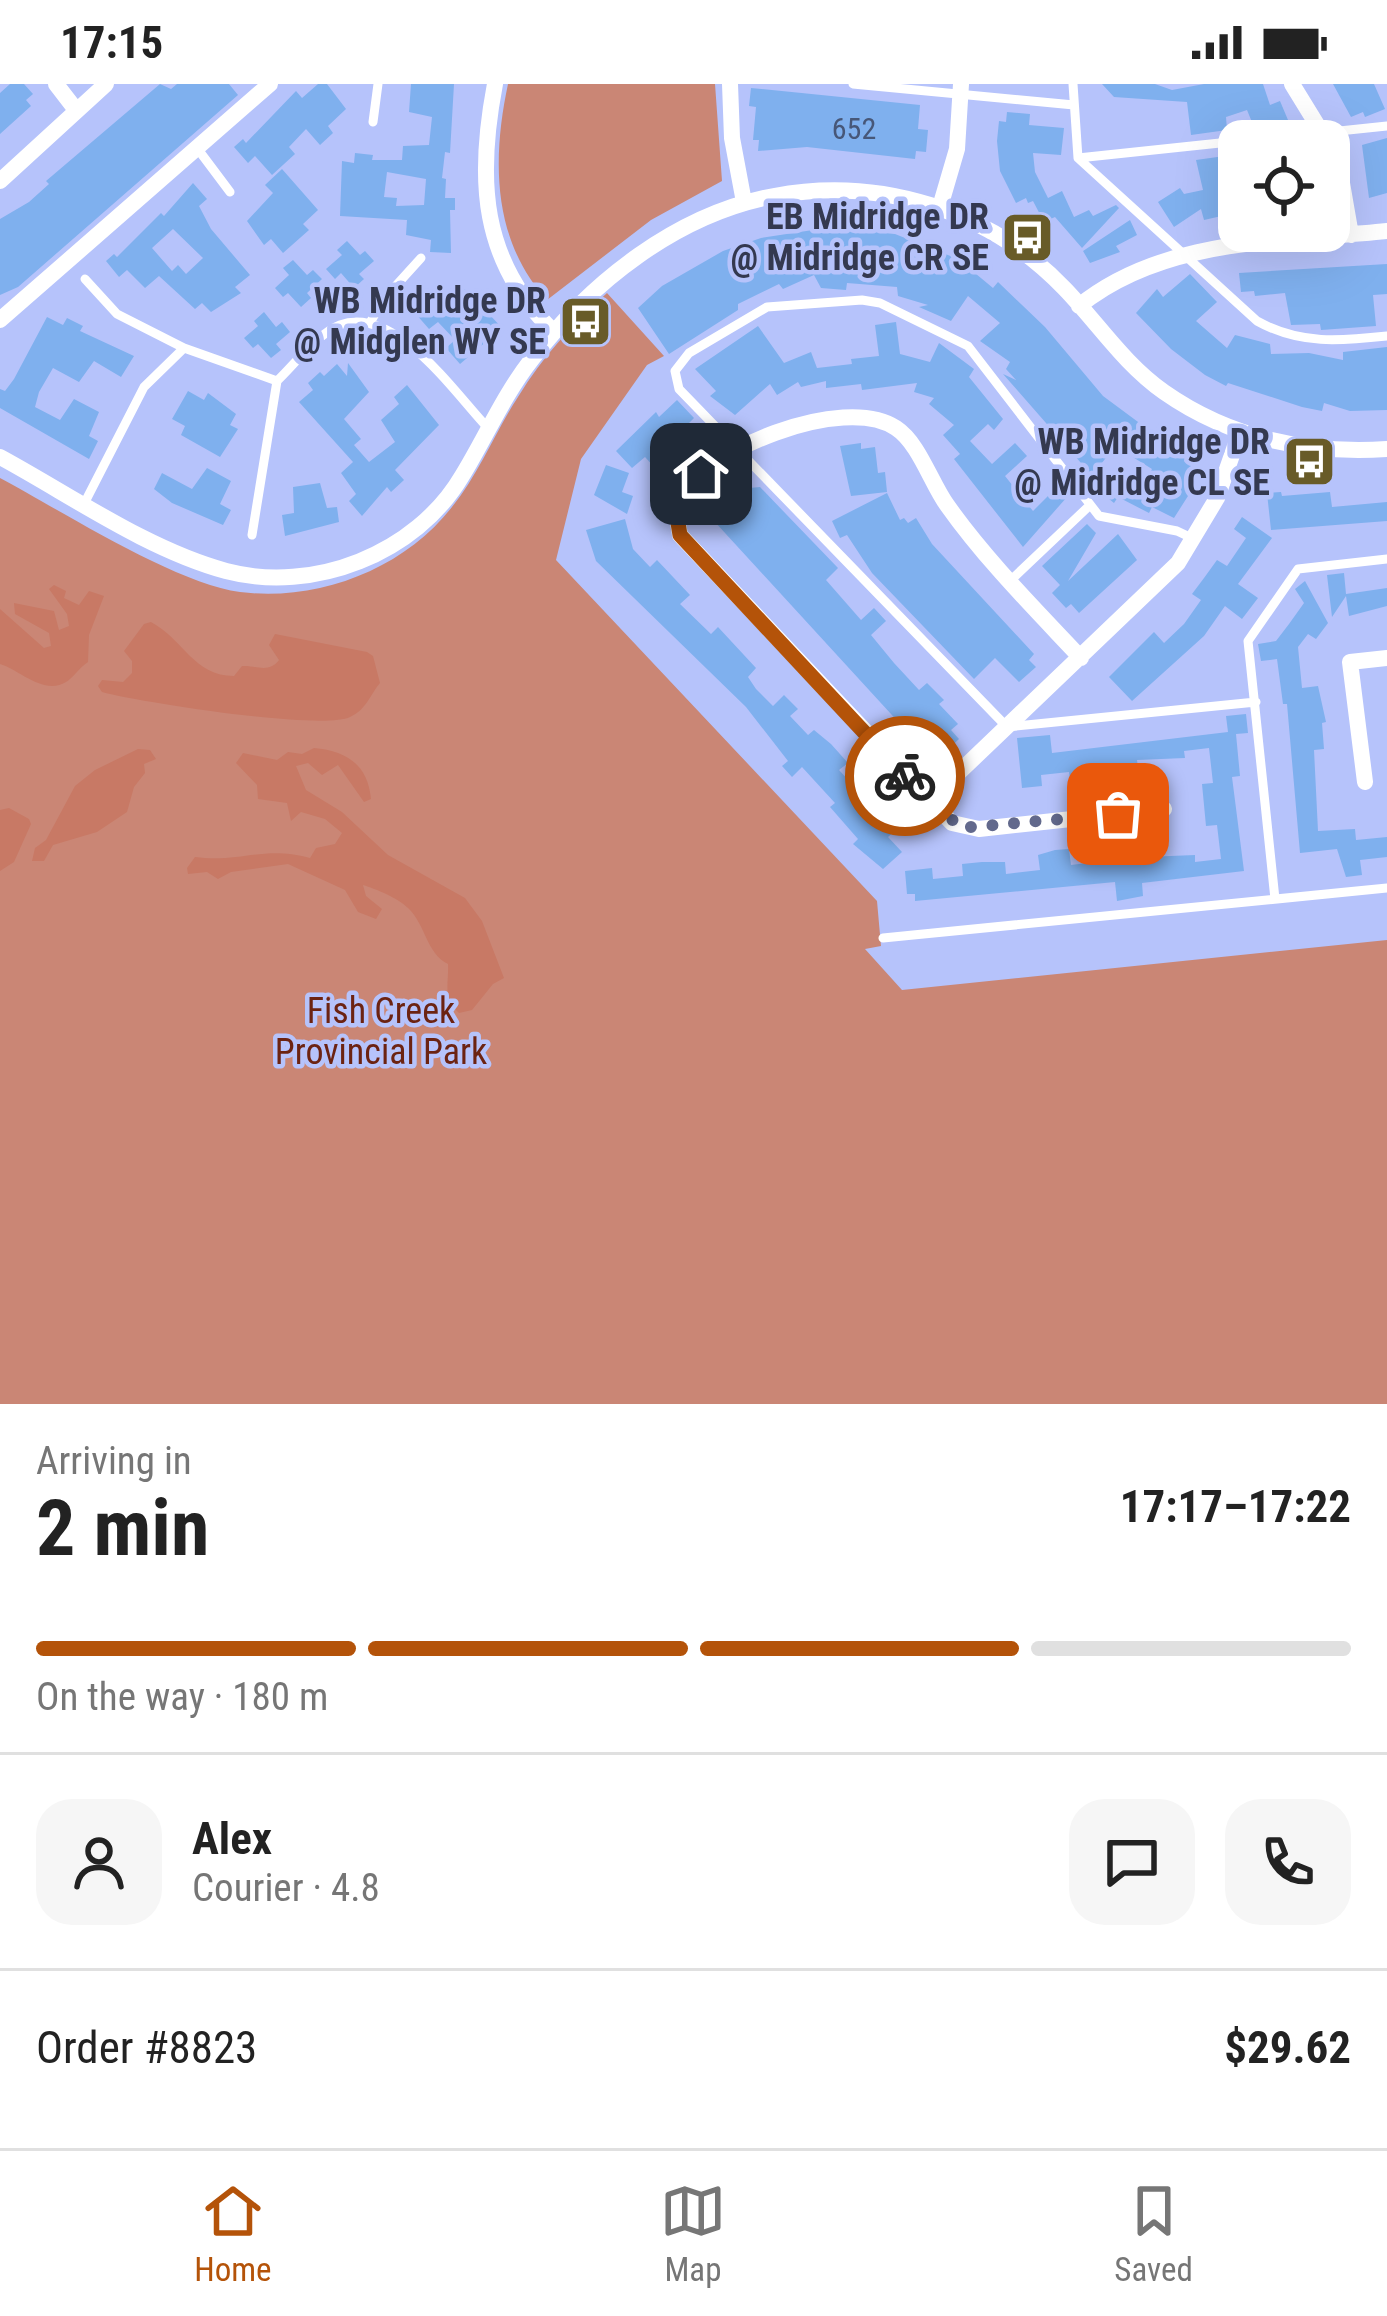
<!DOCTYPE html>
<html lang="en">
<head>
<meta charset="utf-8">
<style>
	body { margin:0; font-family:"Roboto Condensed",sans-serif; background:#f6f6f6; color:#222; height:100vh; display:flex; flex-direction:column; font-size:45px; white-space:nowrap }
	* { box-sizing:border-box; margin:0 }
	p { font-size:39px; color:#767676 }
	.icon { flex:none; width:66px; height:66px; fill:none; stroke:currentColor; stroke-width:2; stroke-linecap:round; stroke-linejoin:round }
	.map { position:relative; height:1320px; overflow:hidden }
	.sheet { display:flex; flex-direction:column; background:#fff; flex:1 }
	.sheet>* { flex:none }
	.tools { position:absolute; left:1218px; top:36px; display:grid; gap:24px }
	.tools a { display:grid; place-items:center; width:132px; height:132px; border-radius:24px; background:#fff; box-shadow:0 12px 48px #0002; font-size:60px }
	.pin { position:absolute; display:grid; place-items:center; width:102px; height:102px; color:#fff; margin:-51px; border-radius:24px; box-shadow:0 6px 18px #0006 }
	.courier { position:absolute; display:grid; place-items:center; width:120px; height:120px; margin:-60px; border:9px solid #b45309; border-radius:50%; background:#fff; color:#222; box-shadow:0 3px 15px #0007 }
	.overview em { font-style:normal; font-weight:700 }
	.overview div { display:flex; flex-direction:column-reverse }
	.overview { display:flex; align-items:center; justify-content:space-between; height:204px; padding:0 36px }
	h1 { font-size:78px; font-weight:700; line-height:90px }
	.bar { display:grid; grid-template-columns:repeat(4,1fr); gap:18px 12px; align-content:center; height:144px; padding:0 36px }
	.bar i { height:15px; border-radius:9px; background:#e0e0e0 }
	.bar .selected { background:#b45309 }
	.bar p { grid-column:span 4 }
	.line { display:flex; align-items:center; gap:30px; padding:0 36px; border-top:3px solid #e0e0e0 }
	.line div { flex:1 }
	.round { display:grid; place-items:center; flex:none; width:126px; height:126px; border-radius:36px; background:#f6f6f6 }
	.status { display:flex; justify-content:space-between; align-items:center; height:84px; padding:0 60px; background:#fff; direction:ltr }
	.status svg { height:33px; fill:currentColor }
	.menu { display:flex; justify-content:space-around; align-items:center; height:168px; border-top:3px solid #e0e0e0; background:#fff; font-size:33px; color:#767676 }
	.menu a { display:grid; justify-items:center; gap:6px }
	.menu .selected { color:#b45309 }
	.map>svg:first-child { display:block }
	.green { fill:#ca8675 }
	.forest { fill:#c87965 }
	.building { fill:#7fb0ee; fill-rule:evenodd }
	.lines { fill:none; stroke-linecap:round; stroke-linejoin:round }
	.service { stroke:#fff; stroke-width:9 }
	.minor { stroke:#fff; stroke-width:16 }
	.done { stroke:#62698c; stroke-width:12; stroke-dasharray:0 21.6 }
	.route { stroke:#b45309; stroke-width:15 }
	.labels { text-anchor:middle; stroke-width:9; stroke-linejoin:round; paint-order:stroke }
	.number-label { font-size:30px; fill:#475778 }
	.poi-label { font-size:36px; font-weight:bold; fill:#343950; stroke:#b6c3fb; text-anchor:end }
	.park-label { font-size:36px; fill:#6c2312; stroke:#b6c3fb }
</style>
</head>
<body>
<div class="status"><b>17:15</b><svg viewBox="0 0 49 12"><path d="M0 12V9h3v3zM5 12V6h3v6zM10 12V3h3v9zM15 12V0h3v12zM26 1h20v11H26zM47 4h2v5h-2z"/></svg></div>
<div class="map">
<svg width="1387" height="1320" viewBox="0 0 1387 1320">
	<rect width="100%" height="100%" fill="#b6c3fb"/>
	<!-- green -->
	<path class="green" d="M508,0H715L722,97L651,136L547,216C492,156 492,75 508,0Z
		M607,209L664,272L647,281L581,375L556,476L877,817L881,862L865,865L902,906L1387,856V1320H0V394C60,426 176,500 240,508C318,518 404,485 452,423C479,390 495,348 518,313C543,272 572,241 607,209Z"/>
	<!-- forest -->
	<path class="forest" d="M54,501L66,507L64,514L79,521L89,507L104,512L89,551L88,578C80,583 72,595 66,598C44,612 18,585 0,580V525L44,564L51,562L49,549L15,530L14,519L54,527L59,546L69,542L67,530L49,505Z
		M151,538C183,555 194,592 234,592L242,582C257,581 268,590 279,576L269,561L275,550L367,568L373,572L380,599C370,611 366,626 350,633C322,647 139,618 102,608L98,602L102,596L123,598L132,589V577L124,567L144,540Z
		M314,664C347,667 368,681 371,715L364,718L338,681L322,691L308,679L296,682L306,706L342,728L388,771L465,814L482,837L504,894L493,900L472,926L459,929C442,914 449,900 448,880C426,869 426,841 408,824C398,814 376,805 363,801L366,812L382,825L376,835L358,828L345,806L288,780L231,788L218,795L207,788L188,790L187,784L195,773C240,779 264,761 310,774L316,764L335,760L342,749L325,735L301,728L291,737L287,719L258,715L257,701L236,679L243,669L277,676L288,668L302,670Z
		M138,665L150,666L156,675L144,680L145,689L134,703L127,728L97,748L53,761L44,777H32L35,764L46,756L75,702L95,686Z
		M9,724L29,735L31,740L14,778L0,787V726Z"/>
	<!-- building -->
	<path class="building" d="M10,0H24L33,10L26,16L31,22L0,50V9Z
		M160,0L171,5L177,0H229L238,11L18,203L0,211V135L29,118L49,100L46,97Z
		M318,0H327L346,25L328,42L333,49L320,61L306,45L289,63L295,70L272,91L255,72L248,79L234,63L243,55L246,59L296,7L302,14Z
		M411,0H454L450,69L445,68L442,94L446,95L445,114H455V126H450L451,169L430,168L431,156L406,151L407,136L340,132L342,77L354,79L355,69L373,71L372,76H402L403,62L429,61L432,33L409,28ZM387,88L426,95L424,121L396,122L397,114L384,113Z
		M1102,0H1155L1172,6L1204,0H1263L1270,21L1280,17L1288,36L1254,43L1247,26L1226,33L1227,46L1191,51L1187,18L1114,13Z
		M1333,0H1374L1385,25L1365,33L1363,28L1351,33Z
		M751,4L920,21L918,45L928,46L926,68L916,67L915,75L807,63L758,67L759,56H753L756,23L749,22Z
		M1007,28L1030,30L1029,41L1064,44L1061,71L1033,69L1035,88L1048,114L1062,107L1074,133L1089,126L1093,132L1116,121L1119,124L1082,164L1055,133L1044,138L1033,117L1028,119L1026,114L1016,119L1000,87L997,57L999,37L1006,38Z
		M1387,54V109L1369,114L1362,61Z
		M1239,70V128L1204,136L1201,125L1174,143L1158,118L1180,104L1184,110L1203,106L1196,76Z
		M282,85L318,126L303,140L309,146L283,169L271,155L264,161L247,137L273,109L265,101Z
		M193,99L207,115L199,122L211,145L250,191L235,203L241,209L211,228L202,219L195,225L159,192L145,204L127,186L119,193L106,177L114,170L117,173L161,129L164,132ZM173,145L203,174L186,190L178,181L172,187L152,164Z
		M1130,136L1137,151L1116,162L1120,168L1090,179L1083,167Z
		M826,144L895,150L958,175L993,204L998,198L1045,243L1103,312L1157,352L1165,349L1186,359L1182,367L1202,377L1197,387L1202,390L1174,434L1152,423L1149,429L1118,413L1114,419L1076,388L1081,379L1003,290L1016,296L1006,285L1010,278L980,257L1000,239L968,212L951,237L919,223L928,221L898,212L897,203L847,199L846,206L821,204L814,191L783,205L779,200L738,220V226L669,270L638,224L662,202L723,167L761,154ZM1115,362L1152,385L1139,409L1098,384Z
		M347,157L360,171L365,167L374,177L359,190L364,195L354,204L341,189L335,195L326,185L342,171L337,166Z
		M293,176L307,191L313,186L322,195L307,209L311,214L301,223L288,209L283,213L275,204L289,191L283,184Z
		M1387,180V210L1373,211L1376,242L1321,246L1320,240L1291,241L1285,209L1255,212L1254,207L1241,208L1239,189Z
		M1190,190L1217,218L1196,237L1227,264L1235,251L1270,260L1271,270L1309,269L1343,276V268L1387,263V326L1350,327L1324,319L1322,327L1302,323L1228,299L1226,302L1205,291L1171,265L1136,229L1157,205L1163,213Z
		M452,204L458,211L464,205L479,215L483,212L495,225L489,230L502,244L460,280L446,264L455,256L438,238L429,245L415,229Z
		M264,228L276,243L282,238L290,248L276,260L281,266L271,274L258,260L253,264L244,254L258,242L254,237Z
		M47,233L63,241L67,234L83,242L80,247L134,272L121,293L94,277L79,298L53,284L39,308L35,323L60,336L74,315L99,328L89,352L98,357L89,375L0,324V305L5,307L14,295Z
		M896,238L900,270L930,278L939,259L974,285L969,293L1003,335L994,346L988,340L970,357L992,380L1015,359L1027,372L1005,392L1033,427L1057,403L1067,413L1023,463L954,375L960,370L943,351L954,341L929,320L934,314L914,308L917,299L862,306L861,300L826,304V297L801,303L798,298L777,311L770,300L735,331L710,312L716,307L695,285L758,242L784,279L811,268L817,284L852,280L851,275L879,272L875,241Z
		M348,279L369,308L344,335L361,355L354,361L369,378L395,358L381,336L399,320L394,313L407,301L439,341L395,386L404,396L391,408L387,403L362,432L349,417L356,410L341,389L353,378L299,318L313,306L308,299L320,288L324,292L337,280L347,292Z
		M188,307L204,316L208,309L236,330L230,341L238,345L220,373L181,351L185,342L172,335Z
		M677,316L694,334L680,348L690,358L655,384L645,373L632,384L616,367L656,328L659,333Z
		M861,359V365L875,363L878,389L885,388L887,408L851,412L840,362Z
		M606,381L629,389L622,408L633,412L627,430L594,411Z
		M207,384L231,397L220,420L231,426L223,441L172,419L154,405L162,389L192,405Z
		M320,399L327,424L337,423L339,438L285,452L282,431L294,429L293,403Z
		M760,403L838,484L826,496L861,536L874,524L886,537L871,551L894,579L919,606L927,599L944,616L939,620L958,640L951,646L959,655L941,672L934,665L930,669L902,642L703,425L724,405L731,412L739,405Z
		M1281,408L1282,412L1330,408L1332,423L1387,418V437L1271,446L1267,409Z
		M887,409L900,436L904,434L908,439L916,434L932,460L1034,570L1029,576L1036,583L1019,598L995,574L974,595L872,489L847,451L840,454L832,437Z
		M1242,433L1272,454L1238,500L1258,514L1242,535L1225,522L1204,552L1132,617L1109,593L1154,548L1164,559L1184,540L1201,516L1192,510L1204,494L1217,476L1227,482L1246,454L1234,445Z
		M625,435L633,465L650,483L657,476L690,511L680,520L711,550L718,543L756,584L748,593L756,605L773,622L784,611L798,625L790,632L808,651L814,646L831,660L848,679L839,686L865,714L870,709L899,743L888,753L902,768L883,785L853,760L858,755L830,723L835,719L802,683L792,693L782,682L788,677L746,623L596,477L586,446Z
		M1087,440L1096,449L1068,497L1118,450L1137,476L1079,529L1071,520L1066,524L1052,509L1060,501L1042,482Z
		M1344,489L1346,510L1387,504V522L1349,532L1346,512L1332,533L1327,491Z
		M1305,497L1328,539L1316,555L1308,550L1298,563L1302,604L1318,602L1326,638L1322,639L1324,665L1314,666L1318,747L1355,745L1356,756L1387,753V773L1360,776L1362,791L1346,793L1337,765L1300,769L1287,620H1283L1277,575L1261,577L1258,560L1276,557L1289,540L1304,519L1295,505Z
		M1246,630L1248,649L1236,650L1240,692L1232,693L1244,787L1142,799L1143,812L1117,817L1115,798L915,817V810H907L905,787L932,784L933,795L963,792L962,780L982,778H1005L1006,790L1040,786L1038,771L1055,766L1069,765L1071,781L1103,777L1102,766L1121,764L1122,774L1195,771V778L1221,775L1217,741L1206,742L1202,700L1213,699L1209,664L1184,667L1185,674L1137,676L1139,690L1107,693V697L1091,701L1071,703L1069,688L1041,691L1042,702L1022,704L1017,654L1050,651L1052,669L1228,648L1226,632Z"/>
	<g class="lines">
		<!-- service -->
		<path class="service" d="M853,0L1074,21
			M1073,0L1078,74L1257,237C1300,261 1341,257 1387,252
			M373,38L378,0
			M1243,57L1387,42
			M197,64L230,108
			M1078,74L1239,57
			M85,195L117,230L184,264
			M370,239L382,217L421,174
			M85,418L144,303L184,264L277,297C295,280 317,250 340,241C395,221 454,308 487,343
			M252,451L277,297
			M1194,455L1177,447L1099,432L968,262L880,219L862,216L767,223L689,269L675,287L679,305L1007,643L1256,618
			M1010,497L1088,423
			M1275,815L1248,557L1298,485L1387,475
			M883,854L1387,804"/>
		<!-- minor -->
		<path class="minor" d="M56,0L76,26
			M495,0C477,94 480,177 554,248
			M730,0L732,54L744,118
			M1292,0L1327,57
			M1329,62L1342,99L1351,151
			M0,97L106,0
			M940,123L957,65L961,0
			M1079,222C1164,153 1283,158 1387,147
			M0,236L270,0
			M0,373C72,412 146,465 226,487C313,510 416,470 462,392C486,353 503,312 532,275C591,198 677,130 774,112C880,92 989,126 1064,204C1098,239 1123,279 1164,308C1231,355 1307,370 1387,365
			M1081,574C1035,525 986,476 947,421C931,399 919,359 896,344C844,309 701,366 675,420L680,451L952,739L979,745L1164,725
			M1365,698L1350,578L1387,574
			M929,717L1178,479L1217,414L1240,348"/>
	</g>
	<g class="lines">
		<!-- done -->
		<path class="done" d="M905,692L961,744L1118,730"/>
		<!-- route -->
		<path class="route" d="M701,390L675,420L680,451L905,692"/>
	</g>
	<!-- icons -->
	<defs>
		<symbol id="bus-square" viewBox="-11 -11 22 22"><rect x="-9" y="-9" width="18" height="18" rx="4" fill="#685b28" stroke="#b6c3fb"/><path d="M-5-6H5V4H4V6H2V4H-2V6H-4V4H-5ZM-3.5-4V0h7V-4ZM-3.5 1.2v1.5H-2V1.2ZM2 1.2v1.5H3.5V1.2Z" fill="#fff"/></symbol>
	</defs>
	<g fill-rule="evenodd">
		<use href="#bus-square" x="998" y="124" width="59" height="59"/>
		<use href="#bus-square" x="556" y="208" width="59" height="59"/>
		<use href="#bus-square" x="1280" y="348" width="59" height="59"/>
	</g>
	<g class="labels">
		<!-- number labels -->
		<g class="number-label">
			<text x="854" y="55">652</text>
		</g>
		<!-- poi labels -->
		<g class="poi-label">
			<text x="989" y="145">EB Midridge DR<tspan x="989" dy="41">@ Midridge CR SE</tspan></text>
			<text x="546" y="229">WB Midridge DR<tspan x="546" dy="41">@ Midglen WY SE</tspan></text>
			<text x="1270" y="370">WB Midridge DR<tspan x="1270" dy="41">@ Midridge CL SE</tspan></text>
		</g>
		<!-- park labels -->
		<g class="park-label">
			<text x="381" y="939">Fish Creek<tspan x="381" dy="41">Provincial Park</tspan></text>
		</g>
	</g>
</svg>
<div class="tools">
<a><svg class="icon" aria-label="locate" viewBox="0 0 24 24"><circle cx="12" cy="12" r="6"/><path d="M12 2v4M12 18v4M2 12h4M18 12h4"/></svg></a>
</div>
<div class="pin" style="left:1118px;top:730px;background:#ea580c"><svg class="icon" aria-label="bag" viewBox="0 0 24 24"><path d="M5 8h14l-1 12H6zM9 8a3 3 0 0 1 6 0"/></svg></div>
<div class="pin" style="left:701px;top:390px;background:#1f2937"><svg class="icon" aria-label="home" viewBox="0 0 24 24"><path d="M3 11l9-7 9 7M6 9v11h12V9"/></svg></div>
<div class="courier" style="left:905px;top:692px"><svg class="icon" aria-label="bike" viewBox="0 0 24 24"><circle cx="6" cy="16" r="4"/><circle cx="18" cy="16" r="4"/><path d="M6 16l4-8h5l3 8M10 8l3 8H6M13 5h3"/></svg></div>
</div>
<section class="sheet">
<div class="overview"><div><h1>2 min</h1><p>Arriving in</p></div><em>17:17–17:22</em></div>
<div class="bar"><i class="selected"></i><i class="selected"></i><i class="selected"></i><i></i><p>On the way · 180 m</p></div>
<div class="line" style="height:216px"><a class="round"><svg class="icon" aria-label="person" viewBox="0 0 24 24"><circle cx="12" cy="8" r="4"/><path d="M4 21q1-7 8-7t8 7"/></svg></a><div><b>Alex</b><p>Courier · 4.8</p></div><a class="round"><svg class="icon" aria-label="chat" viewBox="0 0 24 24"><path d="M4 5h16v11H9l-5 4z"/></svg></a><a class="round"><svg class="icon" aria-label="phone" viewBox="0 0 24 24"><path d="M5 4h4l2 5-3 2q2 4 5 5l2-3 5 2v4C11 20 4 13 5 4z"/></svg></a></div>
<div class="line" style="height:156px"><div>Order #8823</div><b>$29.62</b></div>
</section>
<nav class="menu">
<a class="selected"><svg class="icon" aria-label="home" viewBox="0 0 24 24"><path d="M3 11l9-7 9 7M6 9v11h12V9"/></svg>Home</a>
<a><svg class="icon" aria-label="map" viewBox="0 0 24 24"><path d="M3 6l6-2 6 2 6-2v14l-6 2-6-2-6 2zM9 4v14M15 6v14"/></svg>Map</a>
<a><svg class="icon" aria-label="saved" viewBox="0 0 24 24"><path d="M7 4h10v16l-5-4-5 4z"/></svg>Saved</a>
</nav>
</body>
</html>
